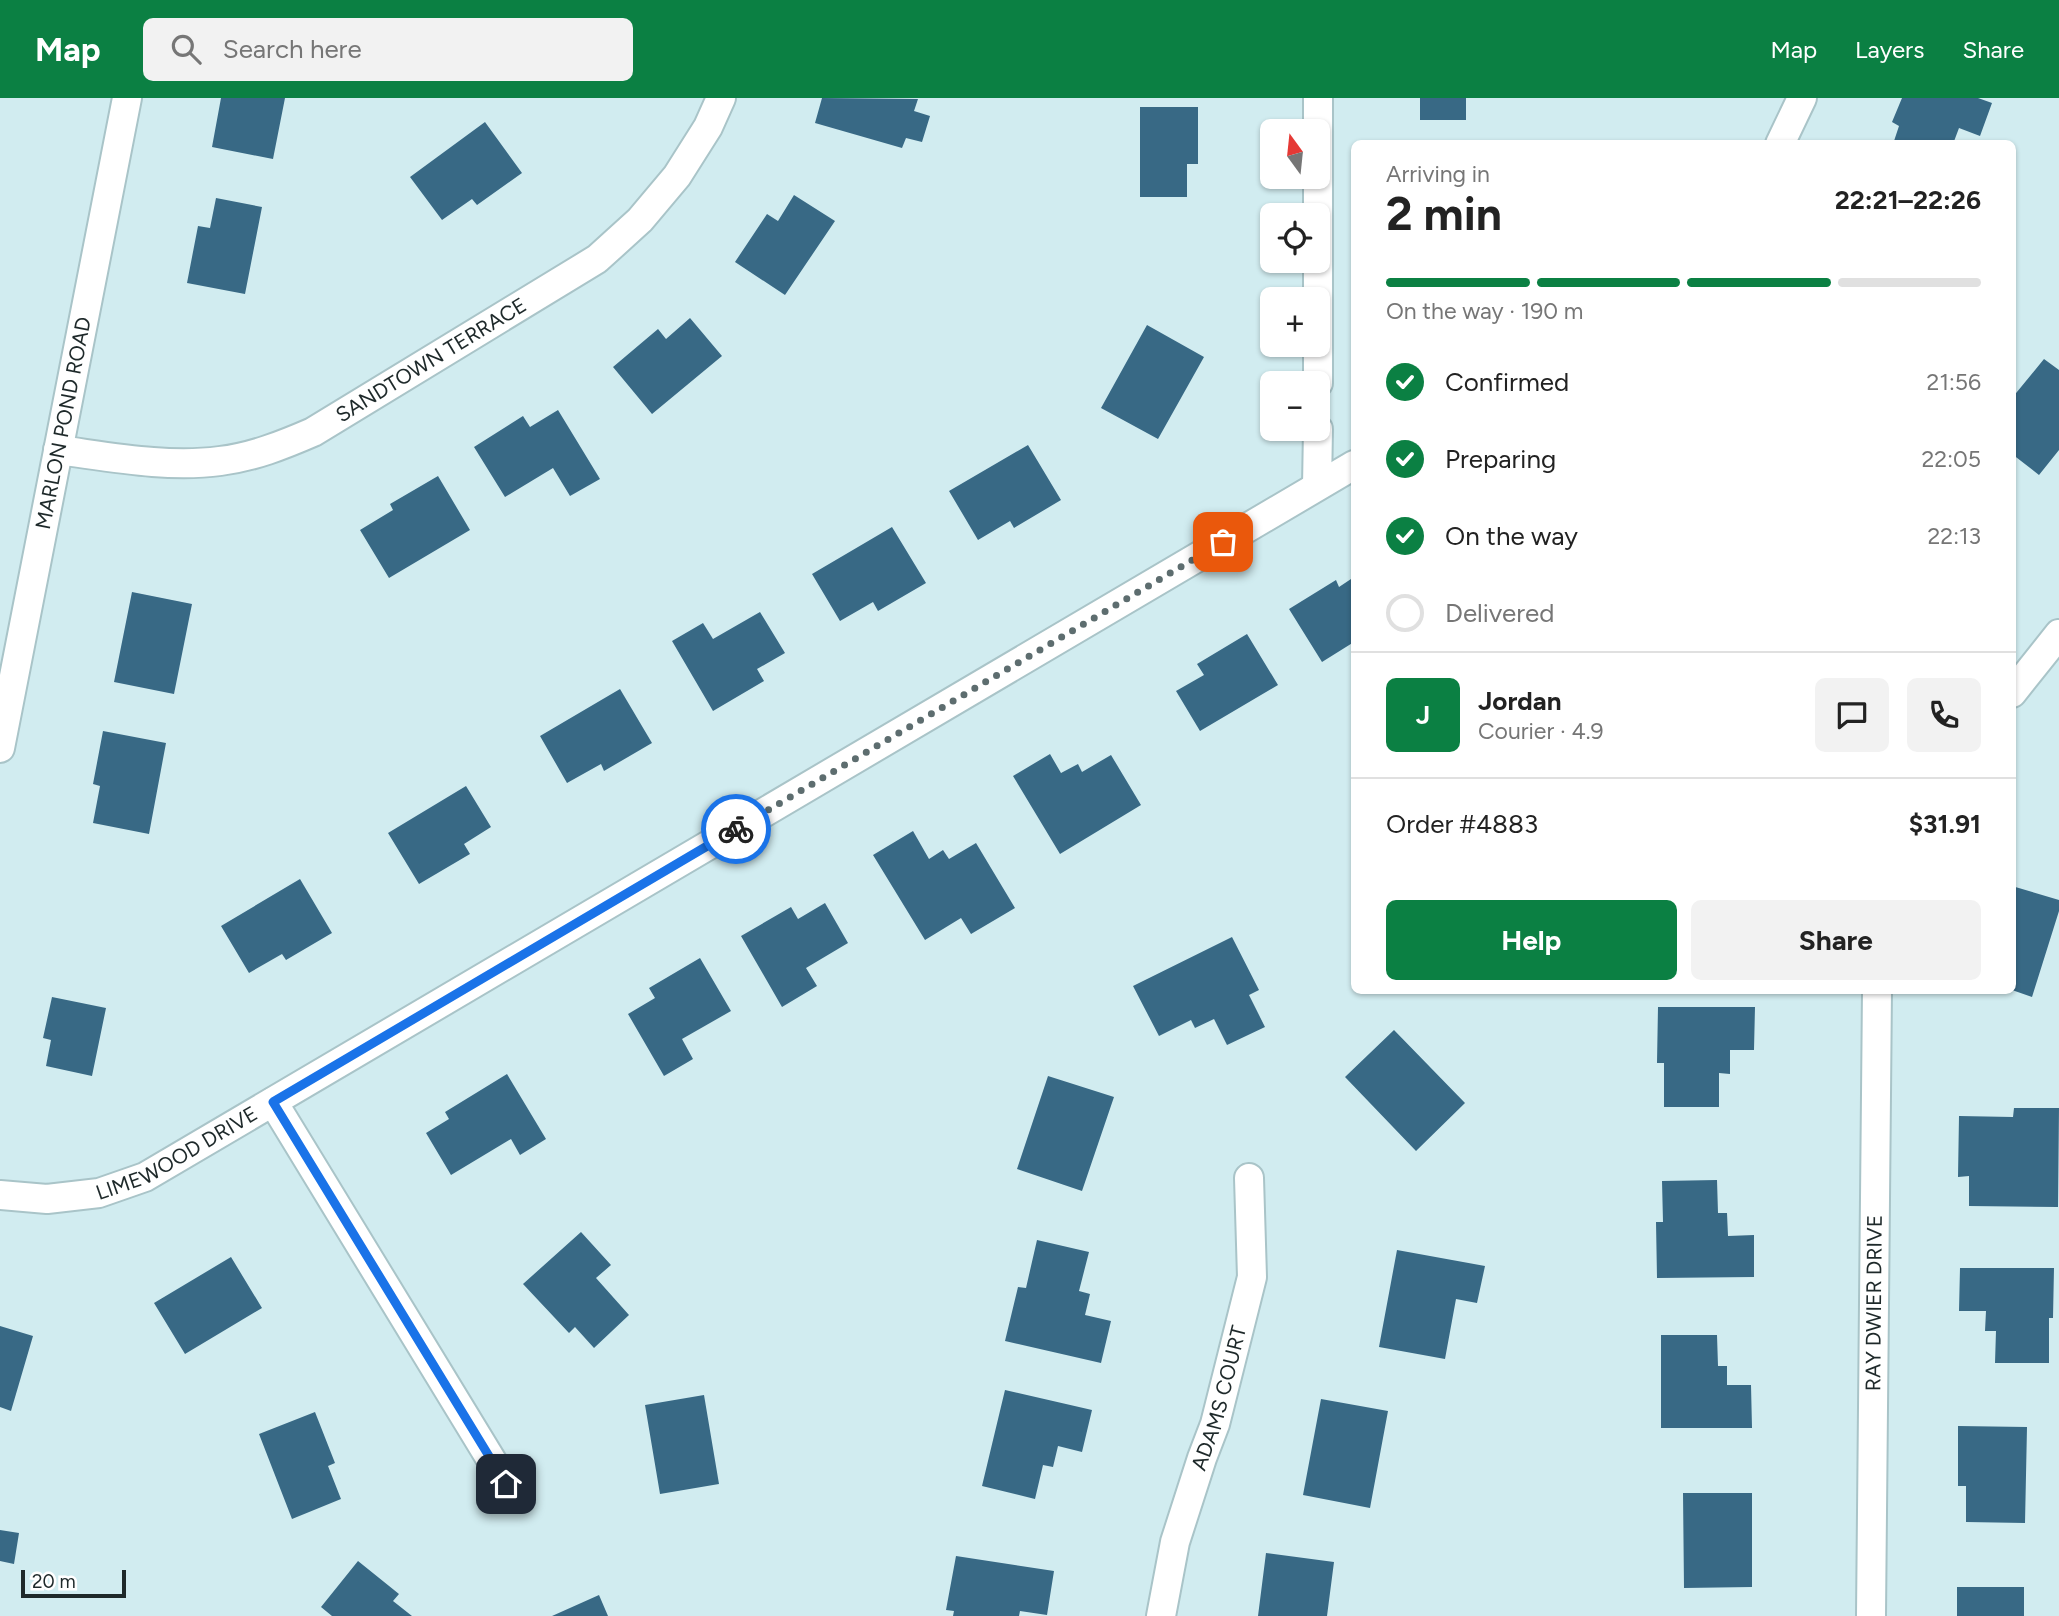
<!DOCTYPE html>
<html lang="en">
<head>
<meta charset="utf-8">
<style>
	body { margin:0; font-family:Figtree,sans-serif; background:#f2f2f2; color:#222; height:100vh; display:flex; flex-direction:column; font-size:26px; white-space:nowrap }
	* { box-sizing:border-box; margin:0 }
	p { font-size:23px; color:#767676 }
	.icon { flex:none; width:38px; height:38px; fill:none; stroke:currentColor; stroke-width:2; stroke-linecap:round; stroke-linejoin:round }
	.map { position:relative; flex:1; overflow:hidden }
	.panel { position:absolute; left:1351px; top:42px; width:665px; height:854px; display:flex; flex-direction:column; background:#fff; border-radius:10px; box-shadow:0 2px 5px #0004 }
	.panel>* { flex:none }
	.needle { width:46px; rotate:345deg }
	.fabs { position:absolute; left:1260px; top:21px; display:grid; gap:14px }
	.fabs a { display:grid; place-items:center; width:70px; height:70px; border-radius:10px; background:#fff; box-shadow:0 2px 5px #0004; font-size:35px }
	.scale { position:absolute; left:21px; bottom:18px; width:105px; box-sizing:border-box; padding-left:7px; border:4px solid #1e292a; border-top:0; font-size:19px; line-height:24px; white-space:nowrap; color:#1e292a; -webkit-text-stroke:5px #fff; paint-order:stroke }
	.pin { position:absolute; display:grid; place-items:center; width:60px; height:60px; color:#fff; margin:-30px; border-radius:14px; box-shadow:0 4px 10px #0006 }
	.courier { position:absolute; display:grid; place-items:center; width:70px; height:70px; margin:-35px; border:5px solid #1a73e8; border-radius:50%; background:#fff; color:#222; box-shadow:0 2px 9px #0007 }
	.summary em { font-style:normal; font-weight:700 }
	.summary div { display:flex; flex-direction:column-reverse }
	.summary { display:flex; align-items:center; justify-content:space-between; height:119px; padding:0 35px }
	h1 { font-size:46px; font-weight:700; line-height:52px }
	.bar { display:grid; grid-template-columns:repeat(4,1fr); gap:10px 7px; align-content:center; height:84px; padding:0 35px }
	.bar i { height:9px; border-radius:5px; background:#e0e0e0 }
	.bar .active { background:#0b8043 }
	.bar p { grid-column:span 4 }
	.line { display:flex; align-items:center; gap:18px; padding:0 35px; border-top:2px solid #e0e0e0 }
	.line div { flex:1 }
	.round { display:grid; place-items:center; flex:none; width:74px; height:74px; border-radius:10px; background:#f2f2f2 }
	ol { padding:0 35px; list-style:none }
	li { display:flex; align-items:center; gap:21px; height:77px }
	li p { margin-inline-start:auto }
	li .icon { padding:7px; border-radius:50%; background:#0b8043; color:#fff; stroke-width:4 }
	li:last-child { color:#767676 }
	li i { width:38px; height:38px; border:4px solid #e0e0e0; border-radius:50% }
	.cta { display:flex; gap:14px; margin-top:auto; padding:14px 35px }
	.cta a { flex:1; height:80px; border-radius:10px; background:#0b8043; color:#fff; font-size:28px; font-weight:700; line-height:80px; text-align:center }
	.cta a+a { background:#f2f2f2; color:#222 }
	header { display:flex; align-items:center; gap:42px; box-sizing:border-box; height:98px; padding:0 35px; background:#0b8043; color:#fff }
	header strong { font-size:33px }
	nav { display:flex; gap:38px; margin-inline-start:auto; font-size:24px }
	.search { width:490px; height:63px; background:#f2f2f2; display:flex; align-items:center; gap:18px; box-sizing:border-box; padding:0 24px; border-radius:10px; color:#767676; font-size:26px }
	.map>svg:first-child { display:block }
	.building { fill:#386985 }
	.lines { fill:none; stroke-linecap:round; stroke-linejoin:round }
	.street-casing { stroke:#a9c4c8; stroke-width:32 }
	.street { stroke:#fff; stroke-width:28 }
	.done { stroke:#5d6d6f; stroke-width:7; stroke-dasharray:0 12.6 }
	.route { stroke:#1a73e8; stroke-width:9 }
	.labels { text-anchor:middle; stroke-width:7; stroke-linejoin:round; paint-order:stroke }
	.street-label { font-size:21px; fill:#1e292a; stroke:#fff }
</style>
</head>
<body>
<header>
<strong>Map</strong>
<div class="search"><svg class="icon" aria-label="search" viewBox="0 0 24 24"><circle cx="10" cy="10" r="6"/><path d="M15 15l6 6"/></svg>Search here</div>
<nav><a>Map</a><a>Layers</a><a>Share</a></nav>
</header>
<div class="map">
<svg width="2059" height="1518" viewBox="0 0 2059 1518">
	<rect width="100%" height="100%" fill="#d1ecf0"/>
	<!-- building -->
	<path class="building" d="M221,0H285L273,61L212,49Z
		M822,0L918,1L914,13L930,18L922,44L906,40L902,50L815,25Z
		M1420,0H1466V22H1420Z
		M1902,0H1978L1992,5L1980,38L1959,30L1953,46H1893L1899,28L1892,24Z
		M1140,9H1198V66H1187V99H1140Z
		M485,24L522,75L477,107L472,101L442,122L410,79Z
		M794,97L835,123L785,197L735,164L767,116L778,123Z
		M216,100L262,109L245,196L187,185L198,128L210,130Z
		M690,220L722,258L652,316L613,269L658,231L666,241Z
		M1147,227L1204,259L1158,341L1101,310Z
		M2044,261L2059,272V352L2039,377L2012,356V300Z
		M558,312L600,381L570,398L553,370L505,399L474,349L523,318L530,329Z
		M1028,347L1061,402L1014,430L1010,423L978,442L949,393Z
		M438,378L470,432L389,480L360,432L393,412L390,406Z
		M892,429L926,485L878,513L873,504L840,523L812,476Z
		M1354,479V544L1322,564L1289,511L1336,482L1339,489Z
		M132,494L192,506L174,596L114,584Z
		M760,514L785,555L757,571L764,583L713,613L672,543L703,525L713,541Z
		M1247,536L1278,587L1200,633L1176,593L1204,577L1197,566Z
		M620,591L652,645L604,673L601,666L567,685L540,638Z
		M103,633L166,645L149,736L93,725L100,688L93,686Z
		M1050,656L1061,675L1078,666L1082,674L1111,657L1141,707L1060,756L1013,678Z
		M466,688L491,729L464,746L470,756L419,786L388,735Z
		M913,733L929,761L943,752L949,761L976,745L1015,810L971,836L961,820L925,842L873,757Z
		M300,781L332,835L286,862L282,856L249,875L221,828Z
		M2012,788L2059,802V813L2032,899L2012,892Z
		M825,805L848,845L806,870L817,888L782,909L741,838L791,809L798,821Z
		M1232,839L1259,892L1249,897L1265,929L1227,947L1214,921L1195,930L1191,922L1159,938L1133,888Z
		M700,860L731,913L682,941L693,961L664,978L628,916L655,900L649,890Z
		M52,899L106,910L92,978L46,968L51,942L43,940Z
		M1658,909H1755L1754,952H1730V976L1719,975V1009H1664V965H1657Z
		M1394,932L1465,1005L1416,1053L1345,979Z
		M507,976L546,1041L520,1057L511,1041L451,1077L426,1035L449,1021L445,1014Z
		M1048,978L1114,999L1082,1093L1017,1071Z
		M2014,1010H2059L2058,1109L1969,1108V1078L1958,1079L1959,1018L2013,1019Z
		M1717,1082L1718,1115H1727L1728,1138L1754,1137V1179L1657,1180L1656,1124H1663L1662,1083Z
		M581,1134L611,1167L596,1180L629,1217L594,1250L575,1229L569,1235L523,1186Z
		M1037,1142L1089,1154L1079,1193L1090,1196L1085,1217L1111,1223L1101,1265L1005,1243L1018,1189L1026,1190Z
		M1397,1152L1485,1168L1477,1205L1456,1201L1445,1261L1379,1249Z
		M231,1159L262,1210L185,1256L154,1205Z
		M1960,1170H2054L2053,1220H2049V1265H1995L1996,1233H1985L1986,1213H1959Z
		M0,1228L33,1238L11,1313L0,1309Z
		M1661,1237H1717L1718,1268H1727V1287H1751L1752,1330H1661Z
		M1005,1292L1092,1312L1082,1354L1058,1348L1053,1369L1043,1367L1035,1401L982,1388Z
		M704,1297L719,1386L660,1396L645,1307Z
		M1321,1301L1388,1313L1370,1410L1303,1397Z
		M315,1314L335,1365L328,1368L341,1401L292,1421L259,1336Z
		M1958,1328L2027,1329L2025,1425L1966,1424V1388H1958Z
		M1683,1395H1752V1489L1684,1490Z
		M0,1432L19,1435L14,1466L0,1463Z
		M1266,1455L1334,1464L1327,1518H1258Z
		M956,1458L1054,1473L1047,1517L1020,1513L1019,1518H953L954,1513L946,1512Z
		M358,1463L399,1496L393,1503L412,1518H332L321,1509Z
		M1957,1489H2024V1518H1957Z
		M599,1497L608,1518H552Z"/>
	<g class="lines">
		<defs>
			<g id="street">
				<path d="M1780,46L1802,0"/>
				<path d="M1318,285V0"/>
				<path id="s1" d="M58,352C111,359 167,370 220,363C253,359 283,347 313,334L597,161L640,122L677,78L708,29L721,0"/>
				<path d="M1317,388L1318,331"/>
				<path d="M2012,595L2059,536"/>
				<path id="s2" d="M0,650L127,0"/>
				<path d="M273,1004L506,1386"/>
				<path id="s3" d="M0,1097L47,1101L99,1095L145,1079L1354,367"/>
				<path id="s4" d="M1161,1518L1175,1444L1202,1360L1215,1326L1252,1179L1249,1080"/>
				<path id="s5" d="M1871,1518L1877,892"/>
			</g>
		</defs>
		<!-- street casing -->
		<use href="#street" class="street-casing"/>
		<!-- street -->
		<use href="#street" class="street"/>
	</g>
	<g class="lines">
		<!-- done -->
		<path class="done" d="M736,731L1223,444"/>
		<!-- route -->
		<path class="route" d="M506,1386L273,1004L736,731"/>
	</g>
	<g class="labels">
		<!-- street labels -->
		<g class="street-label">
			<text dy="7" stroke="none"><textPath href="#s1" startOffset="399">SANDTOWN TERRACE</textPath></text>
			<text dy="7" stroke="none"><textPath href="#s2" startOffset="331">MARLON POND ROAD</textPath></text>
			<text dy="7" stroke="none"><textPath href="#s3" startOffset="187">LIMEWOOD DRIVE</textPath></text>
			<text dy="7" stroke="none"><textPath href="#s5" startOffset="313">RAY DWIER DRIVE</textPath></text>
			<text dy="7" stroke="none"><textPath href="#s4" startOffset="226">ADAMS COURT</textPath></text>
		</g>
	</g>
</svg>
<div class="fabs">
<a><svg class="needle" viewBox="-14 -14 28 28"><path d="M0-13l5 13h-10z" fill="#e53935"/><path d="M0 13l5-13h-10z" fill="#767676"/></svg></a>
<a><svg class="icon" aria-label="locate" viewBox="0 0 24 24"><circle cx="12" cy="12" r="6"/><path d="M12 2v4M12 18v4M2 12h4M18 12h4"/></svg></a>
<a>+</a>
<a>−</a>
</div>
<div class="scale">20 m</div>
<div class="pin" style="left:1223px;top:444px;background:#ea580c"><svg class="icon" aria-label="bag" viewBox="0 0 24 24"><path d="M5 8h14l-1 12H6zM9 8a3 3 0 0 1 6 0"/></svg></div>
<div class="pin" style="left:506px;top:1386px;background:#1f2937"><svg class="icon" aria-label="home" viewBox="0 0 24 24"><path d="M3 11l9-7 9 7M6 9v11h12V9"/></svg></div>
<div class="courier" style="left:736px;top:731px"><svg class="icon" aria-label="bike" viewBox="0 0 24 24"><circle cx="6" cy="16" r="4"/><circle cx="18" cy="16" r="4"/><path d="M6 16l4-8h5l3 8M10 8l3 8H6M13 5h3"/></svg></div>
<section class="panel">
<div class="summary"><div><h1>2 min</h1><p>Arriving in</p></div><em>22:21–22:26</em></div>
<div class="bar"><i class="active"></i><i class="active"></i><i class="active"></i><i></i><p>On the way · 190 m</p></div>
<ol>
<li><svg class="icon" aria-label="check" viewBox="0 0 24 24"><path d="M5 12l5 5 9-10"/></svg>Confirmed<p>21:56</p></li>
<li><svg class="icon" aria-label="check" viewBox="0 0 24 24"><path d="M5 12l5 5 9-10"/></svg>Preparing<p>22:05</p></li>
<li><svg class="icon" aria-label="check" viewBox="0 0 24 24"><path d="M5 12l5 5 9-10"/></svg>On the way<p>22:13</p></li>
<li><i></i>Delivered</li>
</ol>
<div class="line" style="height:126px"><b class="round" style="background:#0b8043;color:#fff">J</b><div><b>Jordan</b><p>Courier · 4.9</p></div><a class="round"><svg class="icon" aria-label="chat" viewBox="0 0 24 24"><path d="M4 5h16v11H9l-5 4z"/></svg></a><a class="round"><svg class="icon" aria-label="phone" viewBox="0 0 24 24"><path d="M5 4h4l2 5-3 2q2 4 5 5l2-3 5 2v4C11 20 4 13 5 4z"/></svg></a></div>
<div class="line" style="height:91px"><div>Order #4883</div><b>$31.91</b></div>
<div class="cta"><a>Help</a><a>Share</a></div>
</section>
</div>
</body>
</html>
